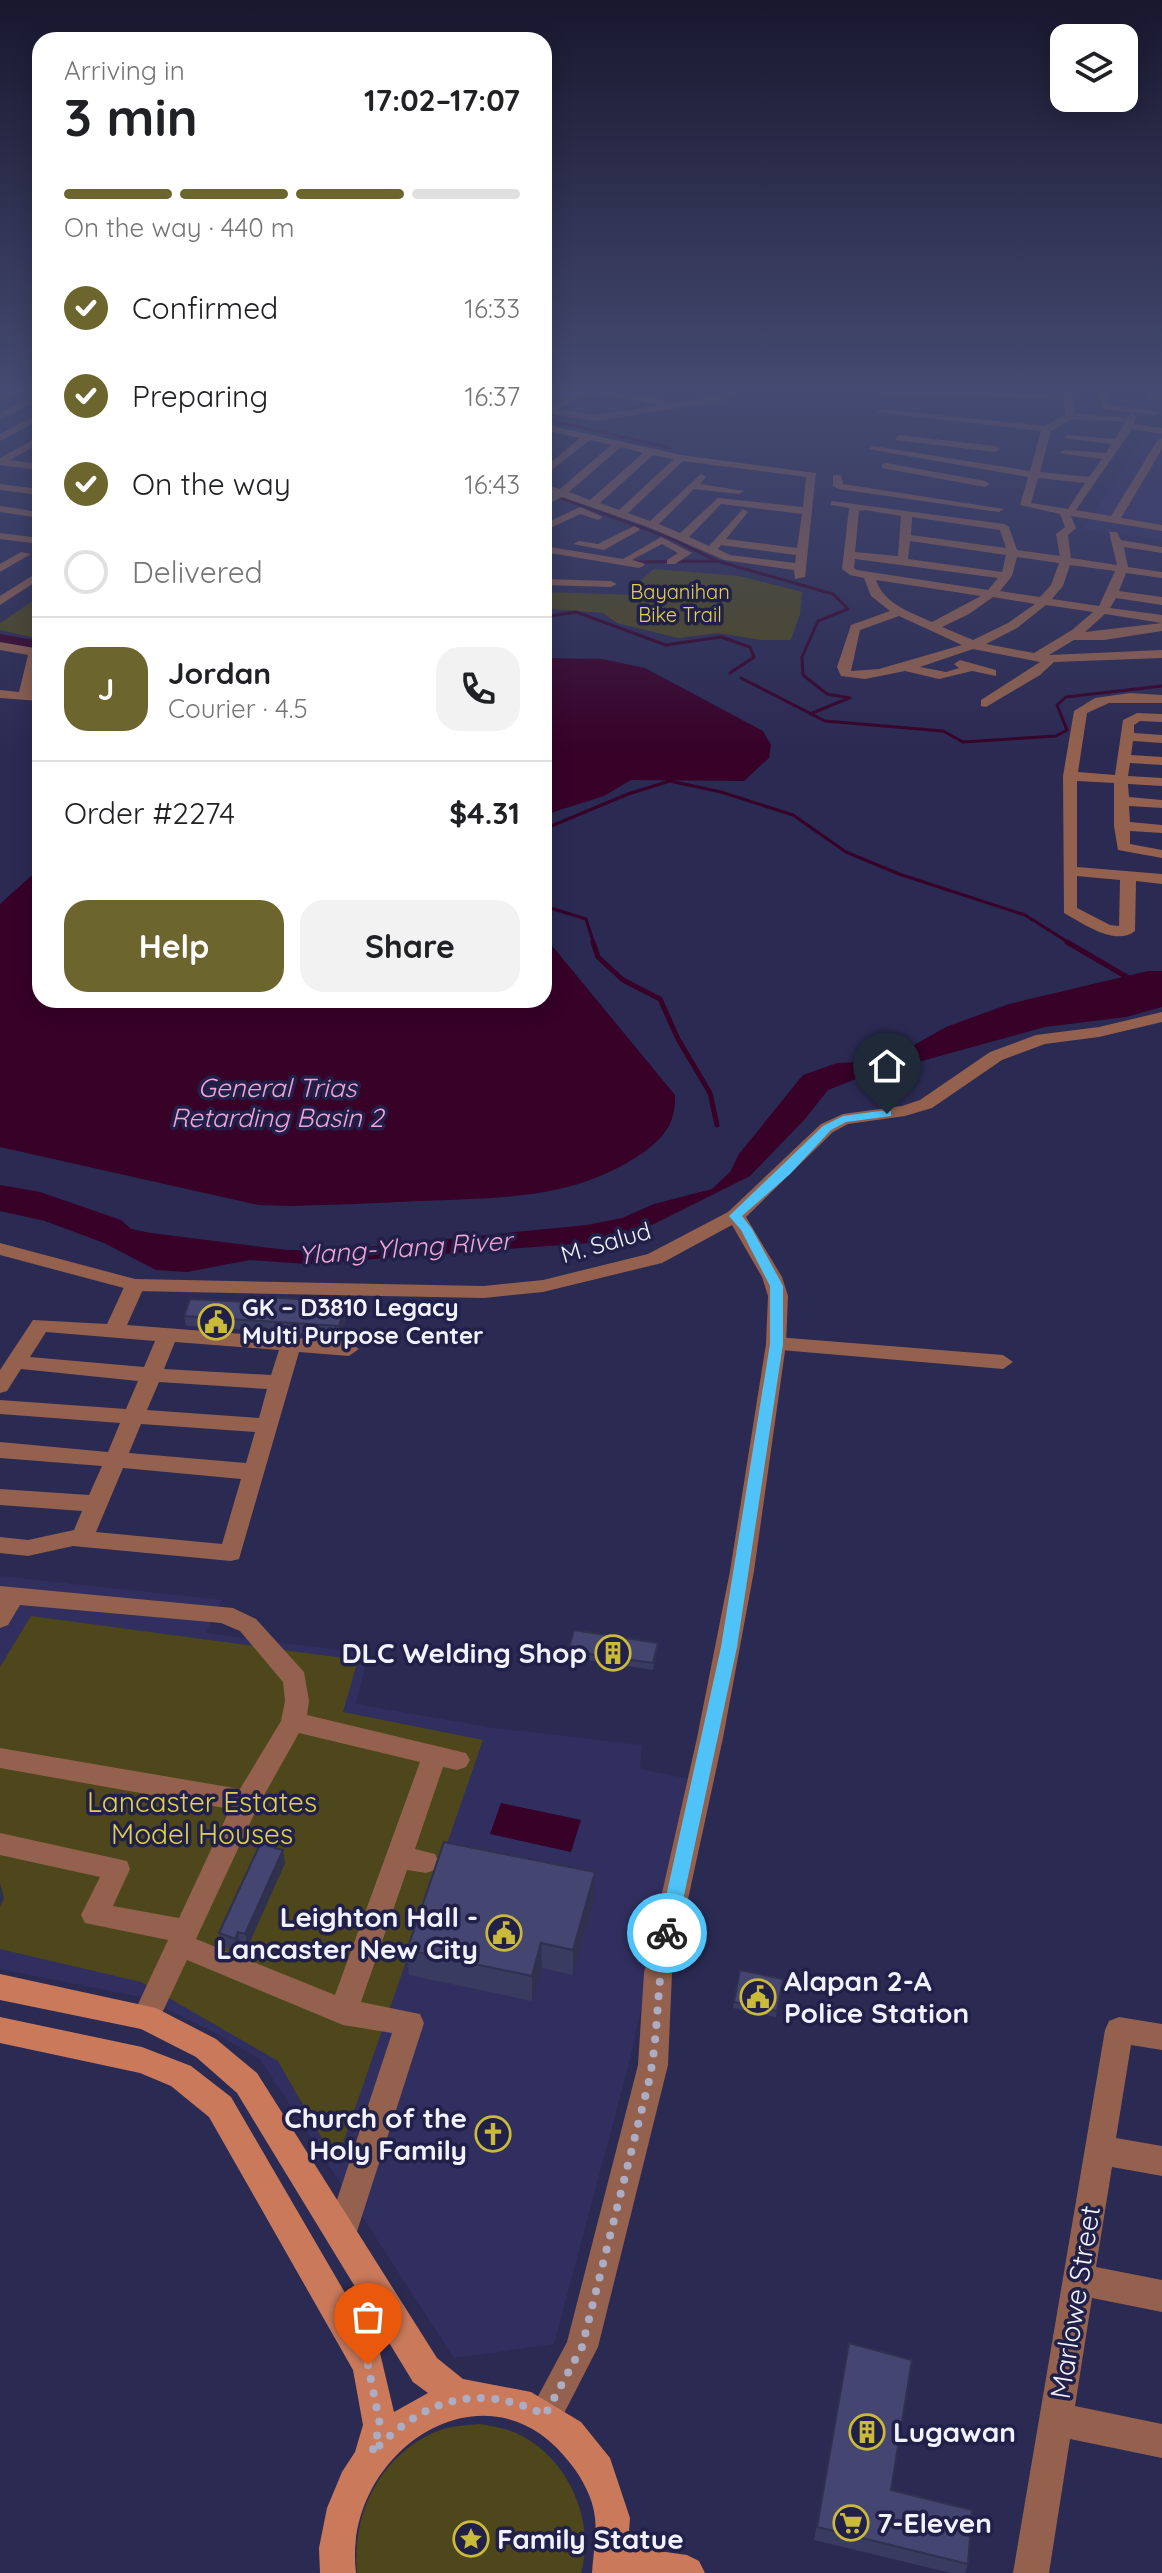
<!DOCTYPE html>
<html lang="en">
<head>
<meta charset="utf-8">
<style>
	body { margin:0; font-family:Quicksand,sans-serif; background:#f2f2f2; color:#202124; height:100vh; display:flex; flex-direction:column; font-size:30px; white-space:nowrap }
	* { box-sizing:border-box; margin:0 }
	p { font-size:26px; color:#757577 }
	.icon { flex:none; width:44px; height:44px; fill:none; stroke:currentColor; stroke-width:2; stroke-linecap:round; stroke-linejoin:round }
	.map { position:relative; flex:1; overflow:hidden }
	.sheet { position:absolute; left:32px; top:32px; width:520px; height:976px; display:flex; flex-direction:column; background:#fff; border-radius:24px; box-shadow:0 4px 20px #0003 }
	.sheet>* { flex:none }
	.fabs { position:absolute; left:1050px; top:24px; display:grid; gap:16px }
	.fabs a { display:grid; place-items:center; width:88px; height:88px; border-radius:16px; background:#fff; box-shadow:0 4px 20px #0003; font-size:40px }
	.pin { position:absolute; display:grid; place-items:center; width:68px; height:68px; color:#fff; margin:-82px -34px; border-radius:50% 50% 50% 0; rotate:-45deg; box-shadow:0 0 8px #0007 }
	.pin .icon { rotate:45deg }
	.courier { position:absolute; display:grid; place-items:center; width:80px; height:80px; margin:-40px; border:6px solid #4fc3f7; border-radius:50%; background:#fff; color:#222; box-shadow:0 2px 10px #0007 }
	.overview em { font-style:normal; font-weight:700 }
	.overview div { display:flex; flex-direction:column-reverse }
	.overview { display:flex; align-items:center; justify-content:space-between; height:136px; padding:0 32px }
	h1 { font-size:52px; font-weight:700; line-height:60px }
	.bar { display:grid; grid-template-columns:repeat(4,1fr); gap:12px 8px; align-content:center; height:96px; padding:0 32px }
	.bar i { height:10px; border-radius:6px; background:#e0e0e0 }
	.bar .on { background:#6c662e }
	.bar p { grid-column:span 4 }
	.line { display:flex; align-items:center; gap:20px; padding:0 32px; border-top:2px solid #e0e0e0 }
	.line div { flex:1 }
	.round { display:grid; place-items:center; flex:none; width:84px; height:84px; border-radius:24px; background:#f2f2f2 }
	ol { padding:0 32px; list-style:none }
	li { display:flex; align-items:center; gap:24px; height:88px }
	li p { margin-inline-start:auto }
	li .icon { padding:8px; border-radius:50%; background:#6c662e; color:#fff; stroke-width:4 }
	li:last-child { color:#757577 }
	li i { width:44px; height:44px; border:4px solid #e0e0e0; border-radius:50% }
	.primary-button { display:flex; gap:16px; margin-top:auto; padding:16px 32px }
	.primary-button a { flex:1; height:92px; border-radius:24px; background:#6c662e; color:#fff; font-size:32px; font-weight:700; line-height:92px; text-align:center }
	.primary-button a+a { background:#f2f2f2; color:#202124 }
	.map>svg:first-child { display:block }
	.built { fill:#312f5f }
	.green { fill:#4d471b }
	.water { fill:#370128 }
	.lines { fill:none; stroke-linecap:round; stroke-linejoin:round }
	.stream-far1 { stroke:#370128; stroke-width:3 }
	.stream { stroke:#370128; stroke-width:5 }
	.river { fill:#370128; fill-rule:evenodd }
	.minor { fill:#93614d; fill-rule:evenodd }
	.tertiary { fill:#93614d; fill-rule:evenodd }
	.secondary { fill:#ca7a5b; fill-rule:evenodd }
	.wall { fill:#3a3b61 }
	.shaded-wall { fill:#30304f }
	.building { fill:#444571; stroke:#30304f; stroke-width:2 }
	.route { fill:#4fc3f7 }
	.done { stroke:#acacc2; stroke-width:8; stroke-dasharray:0 14.4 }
	.labels { text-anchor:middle; stroke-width:7; stroke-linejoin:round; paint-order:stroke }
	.far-park-label { font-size:20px; fill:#e2d14a; stroke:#212048 }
	.street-label { font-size:24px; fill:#f1f2fd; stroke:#212048 }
	.poi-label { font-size:24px; font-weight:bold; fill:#f1f2fd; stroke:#212048; text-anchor:start }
	.water-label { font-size:26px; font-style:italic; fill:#f4a4d6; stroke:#212048 }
	.near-poi-label { font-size:28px; font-weight:bold; fill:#f1f2fd; stroke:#212048; text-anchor:start }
	.near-park-label { font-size:28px; fill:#e2d14a; stroke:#212048 }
	.near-street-label { font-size:28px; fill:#f1f2fd; stroke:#212048 }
</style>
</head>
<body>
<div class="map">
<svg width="1162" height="2573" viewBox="0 0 1162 2573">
	<rect width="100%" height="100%" fill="#2b2a53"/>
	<!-- built -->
	<path class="built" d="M1151,427H1162V540L1083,529Z
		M0,1576L222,1600L206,1633L368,1654L356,1704L494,1728L642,1745L640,1769L691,1779L630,2060L554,2344L454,2358L260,2059L214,2032L141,1997L0,1969Z"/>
	<!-- green -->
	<path class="green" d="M654,569L739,576L802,592L800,614L791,640H761L718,633L678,638L617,623L603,613L553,609L544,612V592L635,595L641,580Z
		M40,596V639L0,630V623Z
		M31,1616L358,1660L343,1712L483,1740L336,2163L278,2061L141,1982L0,1949V1906L4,1898L0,1897V1667Z
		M480,2424C492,2426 505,2428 516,2433C567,2456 596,2519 581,2573H357C351,2512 383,2450 443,2429C454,2426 468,2425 480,2424Z"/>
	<!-- water -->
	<path class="water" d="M544,658L602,659L645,668L763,731L771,745L769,758L744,781L631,780L604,796L544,815Z
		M40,868V1000H544V936L675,1095C676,1123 664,1138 641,1154C574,1200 497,1198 419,1201C376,1203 333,1205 291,1206L258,1205L0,1147V904Z
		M1148,971H1162V1007L1126,1017L1045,1027L856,1079L828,1090L805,1119L750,1176L652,1225L603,1242L307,1264L250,1260L187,1272L156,1270L104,1243L45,1221L0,1211V1185L40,1192L121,1220L131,1229L151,1233L287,1250L326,1251L587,1225L622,1218L654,1204L712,1189L730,1172L739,1154L803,1075L837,1063L886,1061L946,1027L1009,1004Z
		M501,1803L581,1820L571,1852L490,1834Z"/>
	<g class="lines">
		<!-- stream-far1 -->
		<path class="stream-far1" d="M544,419L670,448
			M544,492L670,538L717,561
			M636,562L717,561L833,594L848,609L818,621L802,657L803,675L827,694L850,698
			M544,617L576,612L666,645L721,637L750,647L754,657L730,673
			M741,678L825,721L943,731L963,742L1056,736L1067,730L1057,705L1066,697L1162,686
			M810,714L849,698
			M544,829L628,794L670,781L721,792L793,815L846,852L899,874L1025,915L1071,944
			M544,906L586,919L594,944"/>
		<!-- stream -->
		<path class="stream" d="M593,942L598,957L623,980L660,999L678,1039L710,1093L717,1125
			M1067,942L1132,980"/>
		<!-- river -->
		<path class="river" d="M0,634L40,641V653L0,646Z"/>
		<!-- minor -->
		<path class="minor" d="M5,391H17L0,401V394Z
			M546,391H558L544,399Z
			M578,391H611L663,399L668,402L666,404L740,391L724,401L595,421L544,413V407ZM588,393L662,405L595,415L558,409Z
			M973,391H1073L1075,413L1126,418L1131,413L1136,416L1134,424L1162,428V434L1132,429L1076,510L1111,516L1157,441L1162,438V449L1121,518L1162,525V531L1071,516L1076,528L1068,535L1071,558L1117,565L1109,532H1117L1121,540L1162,547V553L1124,547L1128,567L1162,572V578L1126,573L1119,591L1162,597V605L1116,598L1110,608L1162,615V623L1105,614L1085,632L1162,623V631L1104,640H1074L1049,655L1162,650V658L1054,662L1040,675L986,707L981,706V700L1040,662L973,649L920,667L946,672L959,668L954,664L960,660L996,670V676L972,671L939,679L905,671L865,679L841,676L837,667L851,625L890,611L871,596L864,578L850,575L842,569L849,508L831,505V501L1004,524L1009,527L1017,550L1060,556L1056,534L1065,527L1060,514L1020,505L1028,477L868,449L873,446L1030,471L1041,431L876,412L881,409L1045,426L1065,415L1064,399L884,395L879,392ZM1072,419L1125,422L1115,439L1068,435L1063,438L1111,444L1106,453L1064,450L1059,453L1102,459L1089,477L1040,472L1051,431ZM1038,478L1085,483L1068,509L1031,503ZM865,510L901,516L898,556L855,552L859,511ZM912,517L1000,530L1006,548L911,535ZM910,541L1006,555L1002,572L908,559ZM1017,557L1059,563L1051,585L1040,597L1000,591L1012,576ZM855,559L998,578L988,590L857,570L854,568ZM1070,565L1115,571L1099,606L1052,599L1063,586ZM876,580L981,596L932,622C910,612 884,604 876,580ZM993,597L1035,604L1008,623L973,640L942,627L969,614ZM1046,605L1093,612L1072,630L1034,653L986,644L1017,628ZM899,616L962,645L879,669L851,671L860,630Z
			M1096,391H1106L1110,405L1160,412L1155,415L1103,409Z
			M40,392V399L0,420V413Z
			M1150,394H1162V400L1147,399Z
			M544,424L681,455L816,473L805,577L795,579L794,570L724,560L648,527L562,497L544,506V499L553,494L544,491V484L560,489L611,445L590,440L544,476V468L580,438L544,430ZM621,447L643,453L590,500L569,492ZM653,455L674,459L619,510L600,503ZM683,461L806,477L803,507L718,498L680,533L659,524L694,489L739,494L744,491L700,484L706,477L701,474L650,521L628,513ZM721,504L802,514L797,548L726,539L748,512L743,509L709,546L689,537ZM721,545L796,555L795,563L730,555L718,549Z
			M899,435L995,446L1000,449L995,452L895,440Z
			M40,436V443L10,460L40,464V470L0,465V458Z
			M886,463L985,481L990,484L985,487L882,468V464Z
			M833,475H841L843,484L1004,509L999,512L838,489L833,486Z
			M0,484L40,489V495L0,490Z
			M0,506L40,512V518L0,512Z
			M580,507L603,517L598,520L580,514L544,531V524Z
			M634,526L640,529L638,531L604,550L573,544L579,541L598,544Z
			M0,533L40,538V544L0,539Z
			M661,537L692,553L675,564H667V560L678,553L662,544L632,560L643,563L645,565L639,568L544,552V546L623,559Z
			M21,552L31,554L0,572V564Z
			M40,571V579L0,605V596Z
			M544,579L611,581L617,584L611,587L544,585Z
			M0,642L40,649L32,692L40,693V701L0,698V690L19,692L28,655L0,650Z
			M1130,693L1162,695V703H1109L1087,713L1078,772L1115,775L1123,720L1137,713L1162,714V722L1140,721L1134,725V733L1162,735V743L1133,741L1131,755L1162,757V765L1130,763L1128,776L1162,778V786L1128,784L1129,797L1162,800V808L1129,806L1130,822L1162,825V833L1130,831V844L1162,850V858L1118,850L1114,826V783L1077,781V867L1162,874V884L1136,881L1135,931C1116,947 1082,923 1064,913L1063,776L1074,711L1095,698ZM1077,876L1120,880L1119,926L1110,925L1077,908Z
			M135,1279L145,1285L127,1325L349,1342L359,1349L349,1356L299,1352L239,1559L231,1561L73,1546L28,1556L0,1553V1537L28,1540L74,1530L82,1511L0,1505V1489L89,1495L102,1466L0,1458V1442L108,1452L120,1423L0,1414V1400L126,1409L138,1381L21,1369L7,1391L0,1393V1370L33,1320L107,1324L125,1285ZM46,1332L155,1341L144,1367L30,1357ZM175,1342L279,1350L271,1375L164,1369ZM159,1382L267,1389L259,1418L147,1410ZM141,1424L255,1432L246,1463L129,1453ZM123,1468L241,1479L222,1544L96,1532Z
			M776,1337L1003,1355L1013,1362L1003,1369L769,1349L766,1344Z
			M0,1586L233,1608L256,1619L304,1672L309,1701L307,1715L466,1753L470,1760L466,1767L457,1770L443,1767L415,1849L435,1854L439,1862L435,1870L426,1873L407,1870L361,2002L420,2014L424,2023L353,2244L342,2248L331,2244L326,2233L392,2033L343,2025L187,1960L156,2026L146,2030L136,2026L132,2017L168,1940L85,1923L81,1915L100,1877L0,1855V1833L127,1861L130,1869L113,1906L179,1918L230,1809L0,1768V1748L240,1789L281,1721L285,1701L283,1682L240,1631L221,1623L20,1605L8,1625L0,1628ZM299,1733L420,1762L335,1995L196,1939L258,1806Z
			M1119,2017L1162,2024V2050L1131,2045L1116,2138L1162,2146V2176L1112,2167L1096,2267L1162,2280V2312L1092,2298L1075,2406L1162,2424V2458L1070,2439L1049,2573H1013L1105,2030L1109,2021Z"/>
		<!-- tertiary -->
		<path class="tertiary" d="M40,413V420L0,441V434Z
			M1162,1012V1022L1099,1037L1045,1044L1002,1060L932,1108L905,1116L848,1124L833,1132L746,1217L782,1277L788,1296L786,1344L754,1571L723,1738L672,1973L668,2065L598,2347L557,2427L545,2432L533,2427L528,2415L567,2342L638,2065L644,1973L697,1738L730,1571L766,1344L768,1296L762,1277L732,1225L662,1263L543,1292L484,1298L135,1291L0,1255V1243L135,1279L484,1286L543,1280L648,1254L728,1212L821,1124L843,1114L902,1106L920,1100L990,1052L1036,1035L1099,1027Z"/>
		<!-- secondary -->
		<path class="secondary" d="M0,1974L156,2008L216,2039L257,2073L437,2358L463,2379L531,2392L581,2422L610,2458L630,2518L629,2531L638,2544L644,2549L687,2555L699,2561L705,2573H592C593,2555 597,2535 595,2518C593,2498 582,2478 570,2463C486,2353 341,2454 356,2573H320L319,2548L327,2508L342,2472L355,2452L363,2425L353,2370L209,2117L171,2086L140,2073L0,2043V2017L142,2047L191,2066L231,2097L380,2353L394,2412L428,2393L413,2382L237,2093L196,2057L141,2029L0,2000Z"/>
	</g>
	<!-- wall -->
	<path class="wall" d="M269,1303H347L348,1313L340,1336L186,1326L184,1316Z
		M658,1643L653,1670L568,1657V1651Z
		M278,1849L285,1863L248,1946L240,1945L237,1951L221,1946L219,1933Z
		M595,1897L573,1975L542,1968L532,2001L409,1975L407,1950Z
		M783,1979L776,2017L733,2008L734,2002Z
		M849,2343L891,2490L968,2564L965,2573H951L814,2540Z"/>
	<!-- shaded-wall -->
	<path class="shaded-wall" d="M347,1303L348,1313L340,1336L339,1326Z
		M283,1850L285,1863L248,1946L245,1934Z
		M595,1872V1897L573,1975V1950Z
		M0,1883L4,1898L0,1906Z
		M238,1932L240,1945L237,1951L235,1939Z
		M541,1943L542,1968L532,2001V1976Z"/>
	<!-- building -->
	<path class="building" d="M271,1297L347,1303L339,1326L184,1316L190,1299L269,1303Z
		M574,1630L658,1643L653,1663L568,1651Z
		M262,1840L277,1844L275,1848L283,1850L245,1934L238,1932L235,1939L219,1933Z
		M444,1842L595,1872L573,1950L541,1943L532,1976L407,1950Z
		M740,1970L783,1979L777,2011L734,2002Z
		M849,2343L912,2360L891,2490L972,2510L968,2564L817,2527Z"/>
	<!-- sky -->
	<linearGradient id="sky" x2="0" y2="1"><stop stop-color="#18172e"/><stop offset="0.52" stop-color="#444a71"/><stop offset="1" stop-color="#444a71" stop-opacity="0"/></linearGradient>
	<rect width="1162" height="751" fill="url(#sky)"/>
	<!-- route -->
	<path class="route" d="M887,1110L891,1111V1116L846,1122L831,1130L790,1174L742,1216L752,1229L783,1286V1344L737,1647L676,1933L673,1939H661L658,1933L721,1647L770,1344V1286L741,1230L729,1216L823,1126L843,1116Z"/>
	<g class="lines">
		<!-- done -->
		<path class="done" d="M368,2365L380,2425L372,2453C423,2400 476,2381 545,2415L582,2347L646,2093C660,2041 655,1987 667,1933"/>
	</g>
	<!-- icons -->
	<defs>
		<symbol id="civic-ring" viewBox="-11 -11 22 22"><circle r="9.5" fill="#212048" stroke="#caba3a" stroke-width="1.5"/><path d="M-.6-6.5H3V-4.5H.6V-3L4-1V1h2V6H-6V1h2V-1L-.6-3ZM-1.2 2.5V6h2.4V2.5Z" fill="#caba3a"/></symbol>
		<symbol id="building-ring" viewBox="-11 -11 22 22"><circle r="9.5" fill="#212048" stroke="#caba3a" stroke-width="1.5"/><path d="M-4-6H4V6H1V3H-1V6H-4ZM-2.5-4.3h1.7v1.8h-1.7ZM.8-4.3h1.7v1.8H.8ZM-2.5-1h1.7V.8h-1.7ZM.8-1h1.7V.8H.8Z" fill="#caba3a"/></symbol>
		<symbol id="church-ring" viewBox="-11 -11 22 22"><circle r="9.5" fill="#212048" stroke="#caba3a" stroke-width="1.5"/><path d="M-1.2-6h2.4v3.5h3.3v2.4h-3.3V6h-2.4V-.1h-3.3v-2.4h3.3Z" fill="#caba3a"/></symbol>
		<symbol id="supermarket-ring" viewBox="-11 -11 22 22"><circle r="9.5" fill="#212048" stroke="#caba3a" stroke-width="1.5"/><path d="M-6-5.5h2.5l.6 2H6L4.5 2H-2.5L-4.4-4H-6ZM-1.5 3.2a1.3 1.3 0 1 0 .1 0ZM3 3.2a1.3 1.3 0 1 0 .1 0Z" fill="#caba3a"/></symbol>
		<symbol id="sight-ring" viewBox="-11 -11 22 22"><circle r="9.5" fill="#212048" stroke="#caba3a" stroke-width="1.5"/><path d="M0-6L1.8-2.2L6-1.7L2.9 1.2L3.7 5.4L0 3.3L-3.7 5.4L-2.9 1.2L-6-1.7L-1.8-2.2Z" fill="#caba3a"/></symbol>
	</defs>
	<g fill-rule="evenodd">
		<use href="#civic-ring" x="196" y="1302" width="40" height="40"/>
		<use href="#building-ring" x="593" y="1633" width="40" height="40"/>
		<use href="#civic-ring" x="484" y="1913" width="40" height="40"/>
		<use href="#civic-ring" x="738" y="1977" width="40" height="40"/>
		<use href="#church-ring" x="473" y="2114" width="40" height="40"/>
		<use href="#building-ring" x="847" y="2412" width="40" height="40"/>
		<use href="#supermarket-ring" x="831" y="2503" width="40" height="40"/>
		<use href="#sight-ring" x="451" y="2519" width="40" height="40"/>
	</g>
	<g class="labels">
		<!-- far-park labels -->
		<g class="far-park-label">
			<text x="680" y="599">Bayanihan<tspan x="680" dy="23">Bike Trail</tspan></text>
		</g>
		<!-- street labels -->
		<g class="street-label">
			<text transform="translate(606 1243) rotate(-16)" y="8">M. Salud</text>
		</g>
		<!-- poi labels -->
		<g class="poi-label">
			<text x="242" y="1316">GK – D3810 Legacy<tspan x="242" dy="28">Multi Purpose Center</tspan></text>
		</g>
		<!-- water labels -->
		<g class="water-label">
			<text x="277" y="1097">General Trias<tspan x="277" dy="30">Retarding Basin 2</tspan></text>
			<text transform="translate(405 1248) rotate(-4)" y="9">Ylang-Ylang River</text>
		</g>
		<!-- near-poi labels -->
		<g class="near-poi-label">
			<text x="587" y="1663" text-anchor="end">DLC Welding Shop</text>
			<text x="478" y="1927" text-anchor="end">Leighton Hall -<tspan x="478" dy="32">Lancaster New City</tspan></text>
			<text x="784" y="1991">Alapan 2-A<tspan x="784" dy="32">Police Station</tspan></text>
			<text x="467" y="2128" text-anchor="end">Church of the<tspan x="467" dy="32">Holy Family</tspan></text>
			<text x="893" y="2442">Lugawan</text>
			<text x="877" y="2533">7-Eleven</text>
			<text x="497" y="2549">Family Statue</text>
		</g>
		<!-- near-park labels -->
		<g class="near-park-label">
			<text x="202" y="1812">Lancaster Estates<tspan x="202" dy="32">Model Houses</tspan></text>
		</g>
		<!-- near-street labels -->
		<g class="near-street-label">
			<text transform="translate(1075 2302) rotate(-81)" y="10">Marlowe Street</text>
		</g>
	</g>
</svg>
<div class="fabs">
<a><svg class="icon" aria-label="layers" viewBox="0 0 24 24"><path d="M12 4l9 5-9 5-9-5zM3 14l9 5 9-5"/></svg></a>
</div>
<div class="pin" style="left:368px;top:2365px;background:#ea580c"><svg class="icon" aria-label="bag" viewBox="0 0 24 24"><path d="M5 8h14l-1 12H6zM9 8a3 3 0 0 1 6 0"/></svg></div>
<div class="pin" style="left:887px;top:1114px;background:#1f2937"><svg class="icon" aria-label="home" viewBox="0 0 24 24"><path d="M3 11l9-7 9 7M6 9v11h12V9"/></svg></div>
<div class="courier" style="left:667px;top:1933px"><svg class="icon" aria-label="bike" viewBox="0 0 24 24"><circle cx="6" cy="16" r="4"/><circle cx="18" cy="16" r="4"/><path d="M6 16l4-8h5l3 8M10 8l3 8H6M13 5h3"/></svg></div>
<section class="sheet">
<div class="overview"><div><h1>3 min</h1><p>Arriving in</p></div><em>17:02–17:07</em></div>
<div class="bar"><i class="on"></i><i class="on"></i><i class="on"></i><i></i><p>On the way · 440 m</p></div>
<ol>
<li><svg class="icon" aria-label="check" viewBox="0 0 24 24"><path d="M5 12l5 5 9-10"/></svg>Confirmed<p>16:33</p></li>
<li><svg class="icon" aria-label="check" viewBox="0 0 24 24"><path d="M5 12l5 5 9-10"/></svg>Preparing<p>16:37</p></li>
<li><svg class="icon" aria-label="check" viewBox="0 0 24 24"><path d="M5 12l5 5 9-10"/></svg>On the way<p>16:43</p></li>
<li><i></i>Delivered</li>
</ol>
<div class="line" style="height:144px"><b class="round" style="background:#6c662e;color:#fff">J</b><div><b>Jordan</b><p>Courier · 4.5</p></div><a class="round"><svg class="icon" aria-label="phone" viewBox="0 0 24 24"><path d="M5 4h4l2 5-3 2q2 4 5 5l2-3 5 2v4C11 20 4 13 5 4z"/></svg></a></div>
<div class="line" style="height:104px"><div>Order #2274</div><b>$4.31</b></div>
<div class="primary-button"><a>Help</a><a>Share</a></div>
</section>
</div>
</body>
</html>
